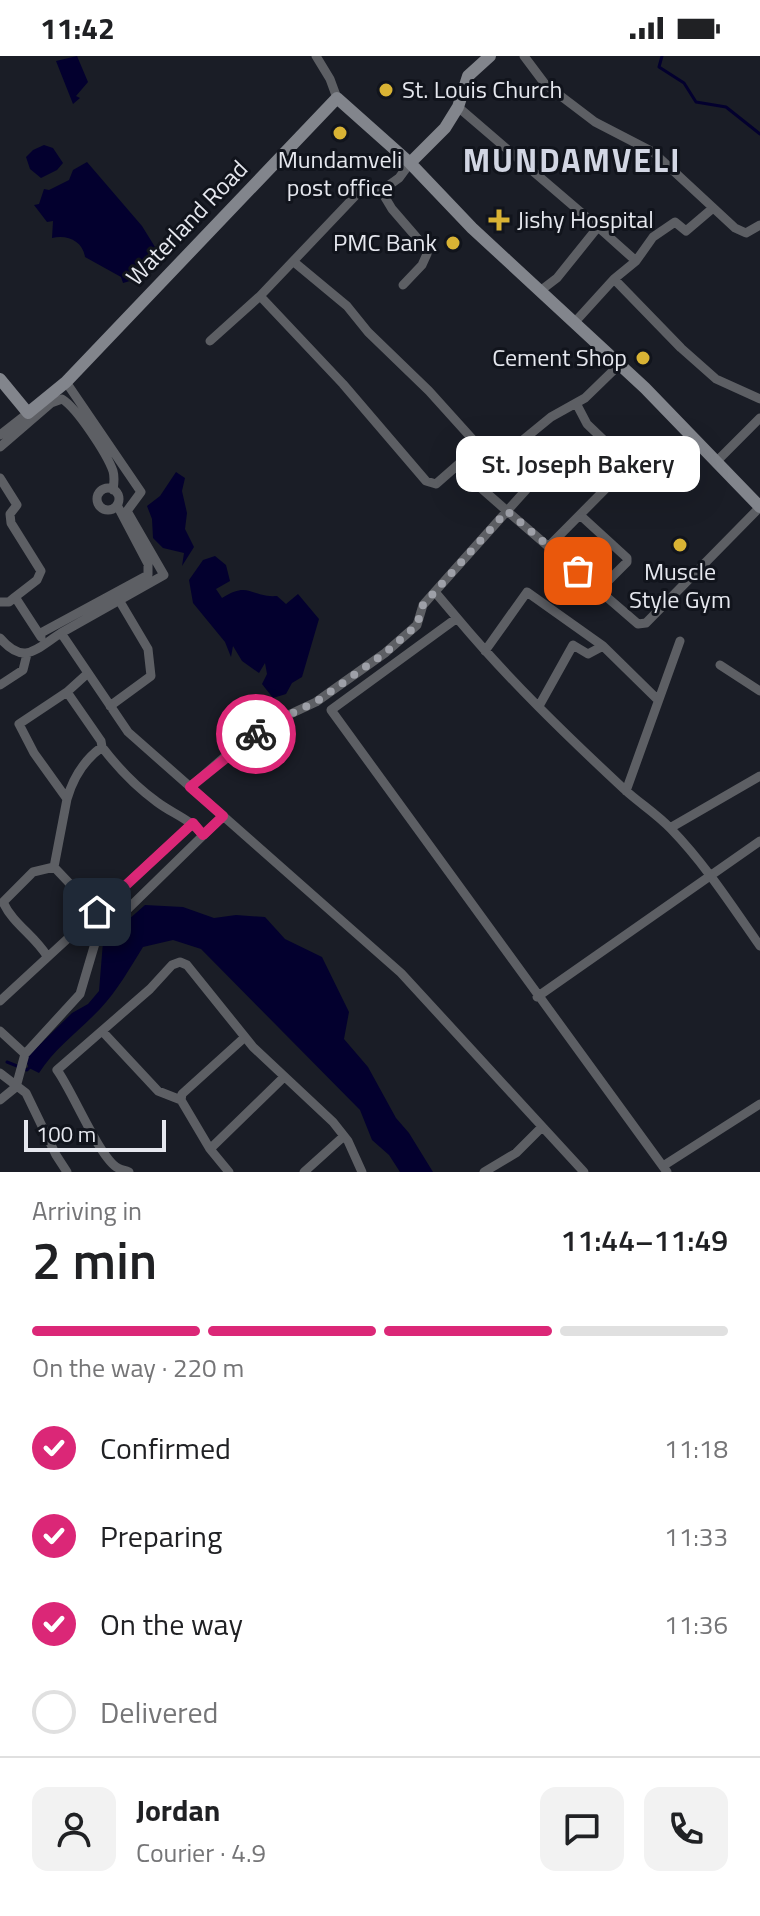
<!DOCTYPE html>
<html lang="en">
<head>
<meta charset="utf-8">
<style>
	body { margin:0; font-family:"Titillium Web",sans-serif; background:#f2f2f2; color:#202124; height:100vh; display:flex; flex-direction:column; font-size:30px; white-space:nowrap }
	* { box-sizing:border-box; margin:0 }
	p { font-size:26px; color:#757577 }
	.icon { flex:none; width:44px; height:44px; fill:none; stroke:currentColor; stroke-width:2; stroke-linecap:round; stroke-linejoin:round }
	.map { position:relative; height:1116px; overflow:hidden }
	.details { display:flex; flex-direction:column; background:#fff; flex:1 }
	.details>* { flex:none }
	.scale { position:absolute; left:24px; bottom:20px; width:142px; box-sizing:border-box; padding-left:8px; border:4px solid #e5e7ee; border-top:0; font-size:22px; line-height:28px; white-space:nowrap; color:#e5e7ee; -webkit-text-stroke:6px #11141c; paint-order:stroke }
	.pin { position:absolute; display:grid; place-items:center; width:68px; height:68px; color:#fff; margin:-34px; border-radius:16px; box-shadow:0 4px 12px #0006 }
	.courier { position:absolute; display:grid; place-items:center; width:80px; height:80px; margin:-40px; border:6px solid #db2777; border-radius:50%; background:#fff; color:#222; box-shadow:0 2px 10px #0007 }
	.bubble { position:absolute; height:56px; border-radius:16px; background:#fff; box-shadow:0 8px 32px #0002; font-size:26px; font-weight:600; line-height:56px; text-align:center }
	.head em { font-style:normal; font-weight:600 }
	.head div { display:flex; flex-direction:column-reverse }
	.head { display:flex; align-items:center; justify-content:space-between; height:136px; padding:0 32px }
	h1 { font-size:52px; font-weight:600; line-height:60px }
	.bar { display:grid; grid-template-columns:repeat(4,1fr); gap:12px 8px; align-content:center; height:96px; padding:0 32px }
	.bar i { height:10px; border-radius:6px; background:#e0e0e0 }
	.bar .selected { background:#db2777 }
	.bar p { grid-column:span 4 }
	.line { display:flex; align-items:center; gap:20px; padding:0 32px; border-top:2px solid #e0e0e0 }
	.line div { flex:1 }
	.round { display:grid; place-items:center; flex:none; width:84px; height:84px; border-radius:16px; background:#f2f2f2 }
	ol { padding:0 32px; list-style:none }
	li { display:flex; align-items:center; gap:24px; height:88px }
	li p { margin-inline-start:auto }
	li .icon { padding:8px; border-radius:50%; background:#db2777; color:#fff; stroke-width:4 }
	li:last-child { color:#757577 }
	li i { width:44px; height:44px; border:4px solid #e0e0e0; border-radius:50% }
	.status { display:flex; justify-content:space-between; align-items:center; height:56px; padding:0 40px; background:#fff; direction:ltr }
	.status svg { height:22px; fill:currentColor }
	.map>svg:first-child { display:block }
	.water { fill:#03002e }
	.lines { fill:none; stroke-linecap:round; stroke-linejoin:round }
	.stream { stroke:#03002e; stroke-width:3 }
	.street { stroke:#5d5f64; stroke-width:9 }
	.secondary { stroke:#82858c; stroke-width:12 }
	.done { stroke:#9ea0a8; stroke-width:8; stroke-dasharray:0 14.4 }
	.route { stroke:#db2777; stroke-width:10 }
	.poi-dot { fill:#d9b334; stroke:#11141c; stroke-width:3 }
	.labels { text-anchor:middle; stroke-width:6; stroke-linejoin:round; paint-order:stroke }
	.poi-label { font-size:24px; fill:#e5e7ee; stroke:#11141c; text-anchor:start }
	.street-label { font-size:24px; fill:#e5e7ee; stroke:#11141c }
	.district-label { font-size:32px; font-weight:bold; letter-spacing:2px; fill:#d2d6e3; stroke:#11141c }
</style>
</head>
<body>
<div class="status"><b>11:42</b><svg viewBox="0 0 49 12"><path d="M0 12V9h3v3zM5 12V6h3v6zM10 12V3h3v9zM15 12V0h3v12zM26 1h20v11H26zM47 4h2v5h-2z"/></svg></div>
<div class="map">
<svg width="760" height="1116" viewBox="0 0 760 1116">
	<rect width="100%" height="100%" fill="#1a1d26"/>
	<!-- water -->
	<path class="water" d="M77,0L88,26L76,40L80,42L73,48L56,5Z
		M44,89L53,92L63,107L57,114L41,122L30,113L26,101L33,94Z
		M87,106L142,170L160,199L156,212L137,223L123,227L121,221L85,201C83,185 67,178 52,182L53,165L47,166L34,149L39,148L44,133L49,134L69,124L73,114Z
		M176,416L185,422L182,435L187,457L185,473L194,491L182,510L184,497L163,492L153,482L152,463L147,450L160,440Z
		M215,500L226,509L230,525L216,533L222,542C250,524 250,542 277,540L286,548L298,538L319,563L302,621L292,627L286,638L273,642L262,628L267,618L265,607L259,617L242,605L233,590L231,601L225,586L193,547L189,524L203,504Z
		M145,849L183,851L214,862L236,859L265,861L285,883L322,901L349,956L344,983L368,1011L396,1062L409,1077L433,1116H400L389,1099L372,1084L360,1054L201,893L173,884L143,891C130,912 117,935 100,953C79,975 55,992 39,1017L29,1012L25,1003L72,957L88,948L99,935L103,886Z"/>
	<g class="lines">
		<!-- stream -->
		<path class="stream" d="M662,0L659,11L684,27L696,46L726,51L760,78
			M7,1006L27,1014L32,1009"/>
		<!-- street -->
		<path class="street" d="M316,0L330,23L337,42
			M524,0L545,28L595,66L653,96L735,172L746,177L760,169
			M458,51L598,171L557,222L540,235
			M380,133L392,153L424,190L427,198L422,209L403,229
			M598,171L636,205L614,223
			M636,205L653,181L675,166L686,175L713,152
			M294,206L347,250L368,276L429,335L475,386L477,392L436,428L426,425L343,328L260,240L359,136L385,132L399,122L410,107
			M574,267L614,223L681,292L716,323L760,343
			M210,285L260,240
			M66,326L141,436L127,455L164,519L61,577L128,676L401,917L584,1116
			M576,347L587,368L609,389L640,398L671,422
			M0,379L28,357
			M0,391L51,347L62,343C77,352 107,398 113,415C115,422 114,427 113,434
			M716,406L760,362
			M457,411L507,455L534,425L510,400L518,388L551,361L585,342L619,309
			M0,422L17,449L10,458L11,467L41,515L37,524L15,541
			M97 443a11 11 0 1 1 22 0a11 11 0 1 1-22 0Z
			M580,459L627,502V506L599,534
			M549,490L640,398
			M435,536L457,562
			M0,546H9L15,541L41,581
			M39,578L148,519V508L117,449
			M0,582C24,610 36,593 61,577
			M485,595L527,536L603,590
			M720,609L760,635
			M0,629L23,614L27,598
			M67,636L19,668L34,697L67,743C73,722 84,704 102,691L101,685L67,636L88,617
			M110,650L151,620L148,593L119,544
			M539,650L573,589L588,598L603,590L658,644
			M102,691C118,712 135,730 157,746C173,758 190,763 203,779
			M190,731L235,692L269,668L316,646L385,597L417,569L423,549L507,455L638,568L646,567L760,451
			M626,735L680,585
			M67,743L54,811L110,870
			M670,772L760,720
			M47,900C34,879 13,868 3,846L33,816L54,811
			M537,941L760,785
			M0,945L193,767
			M0,975L25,998
			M102,975L158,1035L181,1044
			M0,1017L26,1037L56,1099L67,1116
			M0,1044L16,1031L25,998L80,938L96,884L223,760
			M210,1093L181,1044L182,1038L245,981
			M663,1110L760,1048
			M129,1116C125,1114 121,1114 118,1112C100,1103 72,1034 57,1014L150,933L172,909L180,906L187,909L253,991L333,1066L348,1085L362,1116
			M229,1116L210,1093L284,1021
			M304,1116L344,1080
			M484,1116L516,1097L542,1071
			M667,1116L331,654L457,562C508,623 566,679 624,733C639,747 657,758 671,773C705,808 732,850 760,890"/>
		<!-- secondary -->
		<path class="secondary" d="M410,107L445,72L458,51L468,20L490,0
			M0,323L28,357L66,326L337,42L410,107L472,172L645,332L760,451"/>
	</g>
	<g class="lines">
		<!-- done -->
		<path class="done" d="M256,678L269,668L316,646L385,597L417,569L423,549L507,455L578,515"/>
		<!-- route -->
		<path class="route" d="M97,856L193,767L203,779L223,760L190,731L256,678"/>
	</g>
	<!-- markers -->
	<g class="poi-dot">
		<circle cx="386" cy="34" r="8"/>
		<circle cx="340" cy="77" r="8"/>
		<path d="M495 152h8v8h8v8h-8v8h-8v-8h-8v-8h8z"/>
		<circle cx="453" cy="187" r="8"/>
		<circle cx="643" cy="302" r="8"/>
		<circle cx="680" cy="489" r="8"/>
	</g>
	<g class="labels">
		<!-- poi labels -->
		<g class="poi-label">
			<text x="402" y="42">St. Louis Church</text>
			<text x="340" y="112" text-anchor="middle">Mundamveli<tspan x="340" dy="28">post office</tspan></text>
			<text x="517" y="172">Jishy Hospital</text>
			<text x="437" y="195" text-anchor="end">PMC Bank</text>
			<text x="627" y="310" text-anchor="end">Cement Shop</text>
			<text x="680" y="524" text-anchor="middle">Muscle<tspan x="680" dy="28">Style Gym</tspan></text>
		</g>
		<!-- street labels -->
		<g class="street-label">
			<text transform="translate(187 167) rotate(-46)" y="8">Waterland Road</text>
		</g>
		<!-- district labels -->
		<g class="district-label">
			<text x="572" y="116">MUNDAMVELI</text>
		</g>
	</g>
</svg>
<div class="scale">100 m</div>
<div class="pin" style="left:578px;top:515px;background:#ea580c"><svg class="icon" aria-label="bag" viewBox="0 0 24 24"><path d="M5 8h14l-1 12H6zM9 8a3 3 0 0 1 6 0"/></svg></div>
<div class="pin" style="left:97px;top:856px;background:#1f2937"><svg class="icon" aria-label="home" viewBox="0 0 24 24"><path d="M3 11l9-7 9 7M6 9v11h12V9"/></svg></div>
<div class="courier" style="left:256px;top:678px"><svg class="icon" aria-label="bike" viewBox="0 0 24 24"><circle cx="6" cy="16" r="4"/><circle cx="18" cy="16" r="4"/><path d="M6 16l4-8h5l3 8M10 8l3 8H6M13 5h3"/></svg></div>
<div class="bubble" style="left:456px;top:380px;width:244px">St. Joseph Bakery</div>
</div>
<section class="details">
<div class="head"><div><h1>2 min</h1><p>Arriving in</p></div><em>11:44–11:49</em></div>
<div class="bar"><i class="selected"></i><i class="selected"></i><i class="selected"></i><i></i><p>On the way · 220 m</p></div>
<ol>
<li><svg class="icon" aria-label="check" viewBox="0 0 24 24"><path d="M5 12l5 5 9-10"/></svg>Confirmed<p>11:18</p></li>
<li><svg class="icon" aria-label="check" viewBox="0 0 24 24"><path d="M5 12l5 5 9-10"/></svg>Preparing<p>11:33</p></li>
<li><svg class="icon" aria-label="check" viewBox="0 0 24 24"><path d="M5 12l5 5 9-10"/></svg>On the way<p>11:36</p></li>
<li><i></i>Delivered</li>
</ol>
<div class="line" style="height:144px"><a class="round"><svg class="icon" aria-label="person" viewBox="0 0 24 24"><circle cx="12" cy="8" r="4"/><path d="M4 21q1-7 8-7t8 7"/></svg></a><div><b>Jordan</b><p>Courier · 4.9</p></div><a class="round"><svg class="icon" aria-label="chat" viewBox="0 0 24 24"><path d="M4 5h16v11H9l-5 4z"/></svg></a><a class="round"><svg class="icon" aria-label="phone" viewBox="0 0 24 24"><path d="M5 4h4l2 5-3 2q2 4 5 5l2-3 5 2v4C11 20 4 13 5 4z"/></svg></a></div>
</section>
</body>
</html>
